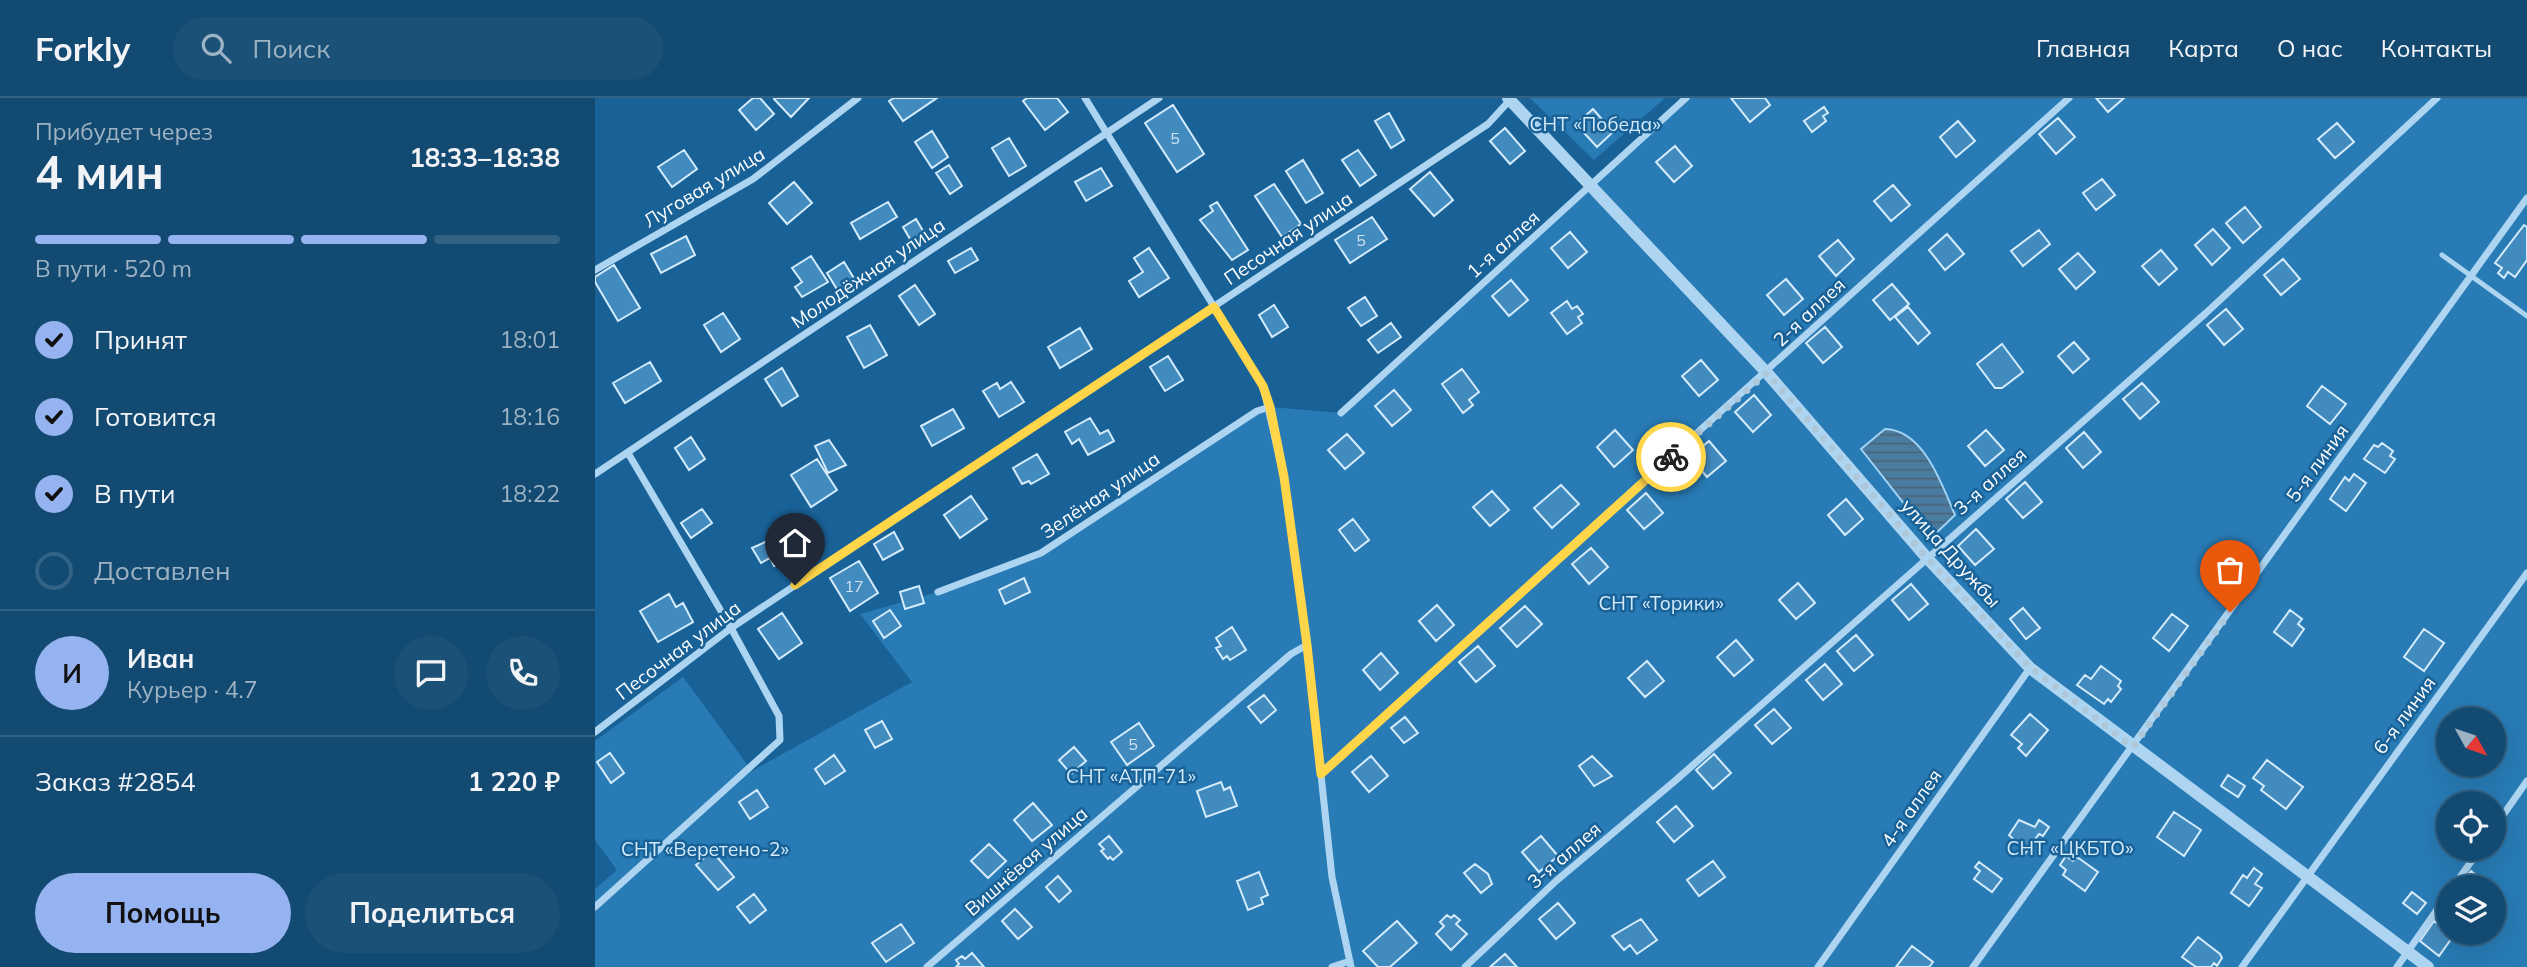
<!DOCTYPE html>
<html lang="ru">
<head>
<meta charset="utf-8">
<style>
	body { margin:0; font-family:Mulish,sans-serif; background:#1c5177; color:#f1f3f6; height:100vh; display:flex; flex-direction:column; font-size:26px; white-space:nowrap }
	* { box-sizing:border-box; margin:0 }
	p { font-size:23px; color:#9db3c4 }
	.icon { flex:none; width:38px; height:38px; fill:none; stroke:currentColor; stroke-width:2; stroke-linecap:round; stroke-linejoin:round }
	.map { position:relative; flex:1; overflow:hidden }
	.side { display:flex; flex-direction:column; background:#134a72; width:595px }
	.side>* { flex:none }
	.needle { width:46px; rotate:130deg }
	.fabs { position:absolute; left:1841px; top:609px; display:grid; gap:14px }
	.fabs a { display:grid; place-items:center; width:70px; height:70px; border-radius:50%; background:#134a72; box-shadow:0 7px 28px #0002,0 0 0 2px #326284; font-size:35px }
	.pin { position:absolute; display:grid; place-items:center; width:60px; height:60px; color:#fff; margin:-72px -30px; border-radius:50% 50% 50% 0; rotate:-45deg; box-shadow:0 0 7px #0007 }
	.pin .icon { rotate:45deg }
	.courier { position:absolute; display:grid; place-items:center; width:70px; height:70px; margin:-35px; border:5px solid #ffd54a; border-radius:50%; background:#fff; color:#222; box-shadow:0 2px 9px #0007 }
	.summary em { font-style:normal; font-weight:700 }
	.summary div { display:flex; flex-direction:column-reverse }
	.summary { display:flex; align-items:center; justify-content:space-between; height:119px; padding:0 35px }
	h1 { font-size:46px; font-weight:700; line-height:52px }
	.bar { display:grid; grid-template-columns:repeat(4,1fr); gap:10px 7px; align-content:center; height:84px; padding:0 35px }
	.bar i { height:9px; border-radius:5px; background:#326284 }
	.bar .on { background:#95b2f1 }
	.bar p { grid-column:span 4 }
	.line { display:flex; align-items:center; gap:18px; padding:0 35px; border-top:2px solid #326284 }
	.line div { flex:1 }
	.round { display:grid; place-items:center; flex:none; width:74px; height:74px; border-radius:37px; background:#1c5177 }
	ol { padding:0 35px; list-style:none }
	li { display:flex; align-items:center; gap:21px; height:77px }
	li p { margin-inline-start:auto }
	li .icon { padding:7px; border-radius:50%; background:#95b2f1; color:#111; stroke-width:4 }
	li:last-child { color:#9db3c4 }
	li i { width:38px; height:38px; border:4px solid #326284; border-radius:50% }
	.action { display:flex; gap:14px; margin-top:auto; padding:14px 35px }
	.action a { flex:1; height:80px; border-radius:42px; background:#95b2f1; color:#111; font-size:28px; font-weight:700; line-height:80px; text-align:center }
	.action a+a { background:#1c5177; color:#f1f3f6 }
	header { display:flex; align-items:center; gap:42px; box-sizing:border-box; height:98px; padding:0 35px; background:#134a72; border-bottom:2px solid #326284 }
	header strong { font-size:33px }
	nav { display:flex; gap:38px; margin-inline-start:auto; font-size:24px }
	.search { width:490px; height:63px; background:#1c5177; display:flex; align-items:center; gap:18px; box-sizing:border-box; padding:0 24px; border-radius:38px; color:#9db3c4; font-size:26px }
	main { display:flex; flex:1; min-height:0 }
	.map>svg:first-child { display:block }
	.garden { fill:#287bb5; fill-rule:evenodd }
	.water { fill:url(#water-rules); stroke:#a0d2f3; stroke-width:2 }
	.building { fill:#428bbf; stroke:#d4ebfc; stroke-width:2 }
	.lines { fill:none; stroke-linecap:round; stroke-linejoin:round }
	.service { stroke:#add5f1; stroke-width:5 }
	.minor { stroke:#add5f1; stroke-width:7 }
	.tertiary { stroke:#add5f1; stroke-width:12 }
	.done { stroke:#aec8db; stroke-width:7; stroke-dasharray:0 12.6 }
	.route { stroke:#ffd54a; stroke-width:9 }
	.labels { text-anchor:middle; stroke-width:5; stroke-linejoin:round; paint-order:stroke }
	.number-label { font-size:16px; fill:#d0e2ef }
	.park-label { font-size:19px; fill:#d4ebfc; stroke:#196298 }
	.street-label { font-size:19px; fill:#fff; stroke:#196298 }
</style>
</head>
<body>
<header>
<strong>Forkly</strong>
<div class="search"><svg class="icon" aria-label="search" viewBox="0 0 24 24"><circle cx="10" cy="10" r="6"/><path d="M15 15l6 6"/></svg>Поиск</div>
<nav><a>Главная</a><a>Карта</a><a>О нас</a><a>Контакты</a></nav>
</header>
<main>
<section class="side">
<div class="summary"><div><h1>4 мин</h1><p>Прибудет через</p></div><em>18:33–18:38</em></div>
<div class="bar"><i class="on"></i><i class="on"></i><i class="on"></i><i></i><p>В пути · 520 m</p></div>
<ol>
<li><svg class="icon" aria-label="check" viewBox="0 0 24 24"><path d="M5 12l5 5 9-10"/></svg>Принят<p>18:01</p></li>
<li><svg class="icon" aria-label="check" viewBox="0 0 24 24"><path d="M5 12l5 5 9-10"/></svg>Готовится<p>18:16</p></li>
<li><svg class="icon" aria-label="check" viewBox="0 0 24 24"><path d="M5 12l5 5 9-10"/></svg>В пути<p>18:22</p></li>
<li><i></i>Доставлен</li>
</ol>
<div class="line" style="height:126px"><b class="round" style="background:#95b2f1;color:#111">И</b><div><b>Иван</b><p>Курьер · 4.7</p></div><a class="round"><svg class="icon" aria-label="chat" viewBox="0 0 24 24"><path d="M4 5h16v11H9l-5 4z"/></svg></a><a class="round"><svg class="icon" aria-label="phone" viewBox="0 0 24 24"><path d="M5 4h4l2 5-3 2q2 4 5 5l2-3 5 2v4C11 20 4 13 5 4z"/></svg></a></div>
<div class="line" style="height:91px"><div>Заказ #2854</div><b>1 220 ₽</b></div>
<div class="action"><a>Помощь</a><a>Поделиться</a></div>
</section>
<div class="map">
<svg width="1932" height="869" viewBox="0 0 1932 869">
	<defs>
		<pattern id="water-rules" width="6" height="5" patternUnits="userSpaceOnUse" patternTransform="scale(1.75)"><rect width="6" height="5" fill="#4a7ca2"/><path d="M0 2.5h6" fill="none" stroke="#4b6477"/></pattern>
	</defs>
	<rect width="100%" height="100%" fill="#196298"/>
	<!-- garden -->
	<path class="garden" d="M935,0H1070L999,62Z
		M1091,0H1932V869H0V791L22,772L0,742V643L88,579L157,673L317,584L265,516L343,494L446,455L662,313L675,309L746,315ZM1853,621H1899V667H1853ZM1853,705H1899V751H1853ZM1853,789H1899V835H1853Z"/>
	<!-- water -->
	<path class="water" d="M1290,331C1329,332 1347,387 1360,417L1336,440L1266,351Z"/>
	<!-- building -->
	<path class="building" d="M158,0H165L179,16L161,32L144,12Z
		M214,0L196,19L179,1L180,0Z
		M299,0H342L308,23L294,3Z
		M432,0H462L473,14L450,32L428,3Z
		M1136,0H1170L1175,7L1155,24Z
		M1501,0H1529L1513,14Z
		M578,7L609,56L582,74L550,25Z
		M1229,9L1233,15L1228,18L1231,23L1217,34L1209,23Z
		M998,11L1018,34L1002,49L981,26Z
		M794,15L809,42L796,50L780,23Z
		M1463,20L1480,39L1461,56L1444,36Z
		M1363,23L1380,43L1361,59L1345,39Z
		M1742,25L1759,44L1740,60L1723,41Z
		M910,30L930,53L915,66L895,43Z
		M337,33L353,59L337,70L320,44Z
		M414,40L431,68L414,78L397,50Z
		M1080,48L1097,68L1079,84L1061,64Z
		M89,52L102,71L77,89L63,69Z
		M763,52L781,77L765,88L747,62Z
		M708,62L728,95L711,105L691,73Z
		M354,67L367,88L355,96L341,75Z
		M506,70L517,88L491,103L480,84Z
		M835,74L858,102L839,118L815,91Z
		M1507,81L1520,97L1501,112L1488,95Z
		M199,84L217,105L192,126L174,105Z
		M679,86L706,126L687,139L660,98Z
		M1298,87L1315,107L1296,123L1279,103Z
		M293,104L302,119L265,141L256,125Z
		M622,104L653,152L637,162L605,122L618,113L615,108Z
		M1650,109L1666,129L1648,145L1631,125Z
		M777,119L792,141L755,165L740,142Z
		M321,121L331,138L318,146L308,129Z
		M1929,127L1932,129V162L1920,179L1913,174L1909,180L1903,175L1907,170L1900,165Z
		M1618,131L1635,150L1617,167L1600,147Z
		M1444,132L1455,146L1428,168L1416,153Z
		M975,134L992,154L973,170L956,150Z
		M1352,136L1369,156L1350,172L1334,152Z
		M91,138L100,157L66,175L56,156Z
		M1243,142L1259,161L1241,178L1224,158Z
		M376,150L383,162L360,175L353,163Z
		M554,150L574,180L544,199L534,183L548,174L539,160Z
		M1566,152L1582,171L1564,187L1547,168Z
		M1483,155L1500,174L1481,191L1464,171Z
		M216,158L233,184L207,199L200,189L207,184L197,170Z
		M1688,161L1705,181L1686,197L1669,177Z
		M249,164L260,182L243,193L232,175Z
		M19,167L45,210L23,223L0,184V179Z
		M1191,181L1208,201L1189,217L1172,197Z
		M916,182L933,202L914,218L897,198Z
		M1297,186L1314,206L1295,222L1278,202Z
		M320,187L340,216L324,227L304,198Z
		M770,199L782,218L766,228L753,210Z
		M972,203L977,211L982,208L988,216L983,219L987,225L972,236L956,215Z
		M679,207L693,229L677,239L664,217Z
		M1313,209L1335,235L1323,246L1300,219Z
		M1631,211L1648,231L1629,247L1612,227Z
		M128,215L145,241L126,254L109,227Z
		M796,225L806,239L783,255L773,242Z
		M275,227L292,257L269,270L252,239Z
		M1230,229L1247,249L1228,265L1211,245Z
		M485,230L497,251L465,270L453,249Z
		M1479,244L1494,261L1478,275L1463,258Z
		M1407,246L1428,274L1407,290H1400L1382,266Z
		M573,258L588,282L570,293L555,269Z
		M1106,262L1123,282L1104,298L1087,278Z
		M55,264L66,283L30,305L18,285Z
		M187,270L203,298L187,308L170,281Z
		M867,271L884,294L874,302L878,307L868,315L847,286Z
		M416,284L429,304L404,319L388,293L402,285L405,291Z
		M1547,285L1564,304L1545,321L1528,301Z
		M1727,288L1751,306L1735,326L1712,308Z
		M799,292L816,312L797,328L780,308Z
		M1159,297L1176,317L1158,334L1140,314Z
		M358,311L369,330L337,348L326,328Z
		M495,320L505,336L513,332L519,343L493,357L484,341L477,346L470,334Z
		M1020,332L1038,352L1019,369L1002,349Z
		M1391,332L1409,352L1390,368L1373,348Z
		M1489,334L1506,354L1488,370L1471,350Z
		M752,336L769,355L750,371L733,352Z
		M96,339L110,361L94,372L80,350Z
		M234,342L251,367L233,375L220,348Z
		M1114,343L1131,363L1112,379L1095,359Z
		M1787,345L1798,353L1795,358L1800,361L1790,375L1769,361L1779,347L1783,349Z
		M442,356L454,376L436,386L434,383L427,386L418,370Z
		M222,361L242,392L216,409L196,377Z
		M1759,376L1771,385L1751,413L1735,401L1750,379L1754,383Z
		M1430,384L1447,404L1428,420L1411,401Z
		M966,387L984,406L957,430L939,410Z
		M897,393L914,412L895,428L878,409Z
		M1051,395L1068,415L1049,431L1032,412Z
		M376,398L392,421L365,440L349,417Z
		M1251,401L1268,421L1250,437L1233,417Z
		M107,411L117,425L96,440L86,425Z
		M758,421L774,442L760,453L744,432Z
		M1381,431L1399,451L1380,467L1363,448Z
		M299,434L308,451L288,462L279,446Z
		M190,435L202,454L179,468L175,460L166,465L157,450Z
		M996,450L1013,469L994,486L977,466Z
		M264,463L283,495L255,513L235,480Z
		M429,480L435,494L410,506L404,492Z
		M1203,485L1220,505L1201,521L1184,502Z
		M1316,486L1333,506L1314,522L1297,502Z
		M324,488L329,505L310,511L305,494Z
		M74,496L81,509L88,505L98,524L63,544L45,513Z
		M842,507L859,527L841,543L824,523Z
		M930,508L947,526L922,549L905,530Z
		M1428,510L1445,530L1431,541L1415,521Z
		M295,512L306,528L289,540L278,523Z
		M1695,512L1707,521L1703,526L1709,531L1697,548L1679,534Z
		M187,515L207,545L184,561L163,531Z
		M1577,516L1593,528L1574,553L1558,540Z
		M637,529L651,552L635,562L632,558L628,561L621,550L626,548L621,540Z
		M1829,531L1849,545L1829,573L1809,559Z
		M1261,537L1278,557L1259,573L1242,553Z
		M1141,542L1158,562L1139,578L1122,559Z
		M883,548L900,568L881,584L864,564Z
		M786,555L803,575L785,592L768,572Z
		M1052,563L1069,583L1050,599L1033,580Z
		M1230,566L1247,586L1228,602L1211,582Z
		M1506,568L1526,583L1523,588L1526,591L1516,604L1513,601L1509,606L1482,587L1490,577L1496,581Z
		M669,597L681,612L666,625L653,609Z
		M1179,611L1196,630L1177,646L1160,627Z
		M1435,616L1453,632L1431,658L1423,650L1427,646L1416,637Z
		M810,619L823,635L809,645L796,630Z
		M287,623L297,641L280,650L270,632Z
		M544,625L559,648L532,667L516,644Z
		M479,649L491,663L476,676L464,662Z
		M15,655L29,675L16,685L2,664Z
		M1119,656L1136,675L1118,691L1101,672Z
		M239,657L250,673L230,686L220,671Z
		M776,658L793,678L774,694L757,674Z
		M997,658L1017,678L999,688L984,668Z
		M1672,662L1708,689L1691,711L1666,692L1669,688L1658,680Z
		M1633,677L1650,688L1643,699L1626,688Z
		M626,684L629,692L635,689L642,708L611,719L602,693Z
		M162,692L173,709L155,721L144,704Z
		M438,705L457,727L437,743L419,722Z
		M1081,708L1098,728L1079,744L1062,724Z
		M1579,714L1606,732L1589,758L1562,739Z
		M1424,722L1440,729L1444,722L1454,729L1448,738L1444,736L1429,757L1424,753L1427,749L1414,737Z
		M514,738L527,754L518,762L515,759L513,761L506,753L509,751L504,746Z
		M946,738L963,758L944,774L927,754Z
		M394,746L411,763L393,780L376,763Z
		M117,753L139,779L123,792L101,767Z
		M1471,758L1478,763L1482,759L1503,774L1490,793L1468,777L1471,772L1465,767Z
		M1118,763L1130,779L1104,798L1092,782Z
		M1384,764L1407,781L1397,794L1379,781L1385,773L1380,769Z
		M880,766L893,776L897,786L886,795L869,775Z
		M1659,770L1667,776L1660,786L1667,790L1654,808L1636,795L1648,777L1652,780Z
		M1876,773L1889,784L1885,789H1863Z
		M664,774L673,797L666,800L668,806L653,812L642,783Z
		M463,778L476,793L464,804L451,789Z
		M1817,794L1831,805L1822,816L1808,805Z
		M159,796L171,812L155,825L142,809Z
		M963,805L980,825L961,841L944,821Z
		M420,811L437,829L423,841L407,823Z
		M852,817L856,820L859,817L865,822L861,826L872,836L856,852L841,836L849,828L845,824Z
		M1046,821L1062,842L1042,856L1035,847L1029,852L1017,838Z
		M802,823L822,845L795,869H783L768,853Z
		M1839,823L1859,837L1844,858L1825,843Z
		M306,826L319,845L291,864L277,845Z
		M1603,839L1625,856L1627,860L1622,868L1619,865L1616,869H1601L1587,859Z
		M1317,848L1338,864L1334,869H1301Z
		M377,855L389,869H361L364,866L361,862L367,858L370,861Z
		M910,856L922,869H895Z"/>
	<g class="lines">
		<!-- service -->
		<path class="service" d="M1847,157L1932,218"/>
		<!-- minor -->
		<path class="minor" d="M490,0L668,288L689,379L712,547L737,779L756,869
			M0,172L158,81L263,0
			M746,315L1091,0
			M0,376L564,0
			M343,494L446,455L662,313L675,309
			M0,634L136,530L893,26L915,2
			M726,676C974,449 1224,225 1474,0
			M1899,730L1932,683
			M1858,789L1885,751
			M0,809L185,642L184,618L136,530L33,355
			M332,869L696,556L712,547
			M737,869L755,863
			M870,869L961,783L1081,682L1611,215L1842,0
			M1223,869L1435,570
			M1378,869L1932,100
			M1647,869L1932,475
			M1802,869L1853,796"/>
		<!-- tertiary -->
		<path class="tertiary" d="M913,0L1172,275L1332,460L1435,570L1833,869"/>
	</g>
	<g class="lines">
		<!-- done -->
		<path class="done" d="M1076,359L1172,275L1332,460L1435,569L1538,649L1635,514"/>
		<!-- route -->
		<path class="route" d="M200,487L619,209L668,288L675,309L689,379L712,547L726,676L1076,359"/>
	</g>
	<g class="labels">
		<!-- number labels -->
		<g class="number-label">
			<text x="580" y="46">5</text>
			<text x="766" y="148">5</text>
			<text x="259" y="494">17</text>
			<text x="538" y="652">5</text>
		</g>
		<!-- park labels -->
		<g class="park-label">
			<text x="1000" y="33">СНТ «Победа»</text>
			<text x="1066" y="512">СНТ «Торики»</text>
			<text x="536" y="685">СНТ «АТП-71»</text>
			<text x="1475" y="757">СНТ «ЦКБТО»</text>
			<text x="110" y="758">СНТ «Веретено-2»</text>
		</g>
		<!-- street labels -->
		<g class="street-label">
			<text transform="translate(109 89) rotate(-31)" y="7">Луговая улица</text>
			<text transform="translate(693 140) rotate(-34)" y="7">Песочная улица</text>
			<text transform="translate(908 146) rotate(-42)" y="7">1-я аллея</text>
			<text transform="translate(273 175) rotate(-34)" y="7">Молодёжная улица</text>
			<text transform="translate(1214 214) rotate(-43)" y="7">2-я аллея</text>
			<text transform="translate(1722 365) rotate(-54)" y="7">5-я линия</text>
			<text transform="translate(1395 383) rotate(-42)" y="7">3-я аллея</text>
			<text transform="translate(505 397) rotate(-34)" y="7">Зелёная улица</text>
			<text transform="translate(1356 455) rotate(48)" y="7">улица Дружбы</text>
			<text transform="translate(83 552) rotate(-37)" y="7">Песочная улица</text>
			<text transform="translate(1809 617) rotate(-54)" y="7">6-я линия</text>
			<text transform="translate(1316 710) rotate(-55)" y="7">4-я аллея</text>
			<text transform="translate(969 757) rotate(-41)" y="7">3-я аллея</text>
			<text transform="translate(431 763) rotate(-41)" y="7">Вишнёвая улица</text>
		</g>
	</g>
</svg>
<div class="fabs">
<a><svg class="needle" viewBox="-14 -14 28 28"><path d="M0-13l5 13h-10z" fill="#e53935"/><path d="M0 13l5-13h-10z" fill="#9db3c4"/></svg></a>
<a><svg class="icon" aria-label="locate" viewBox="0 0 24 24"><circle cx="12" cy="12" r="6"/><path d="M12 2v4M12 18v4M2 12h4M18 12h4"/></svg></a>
<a><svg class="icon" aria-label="layers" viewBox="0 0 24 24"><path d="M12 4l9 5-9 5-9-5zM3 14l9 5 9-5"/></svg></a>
</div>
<div class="pin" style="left:1635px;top:514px;background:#ea580c"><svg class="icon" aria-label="bag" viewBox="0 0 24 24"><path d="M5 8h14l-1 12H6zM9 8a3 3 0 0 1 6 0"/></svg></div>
<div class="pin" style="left:200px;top:487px;background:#1f2937"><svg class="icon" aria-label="home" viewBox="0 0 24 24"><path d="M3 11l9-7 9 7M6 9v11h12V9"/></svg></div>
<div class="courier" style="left:1076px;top:359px"><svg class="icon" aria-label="bike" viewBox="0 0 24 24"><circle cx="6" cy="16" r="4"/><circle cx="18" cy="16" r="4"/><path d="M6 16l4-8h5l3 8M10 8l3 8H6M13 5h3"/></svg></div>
</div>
</main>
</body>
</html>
